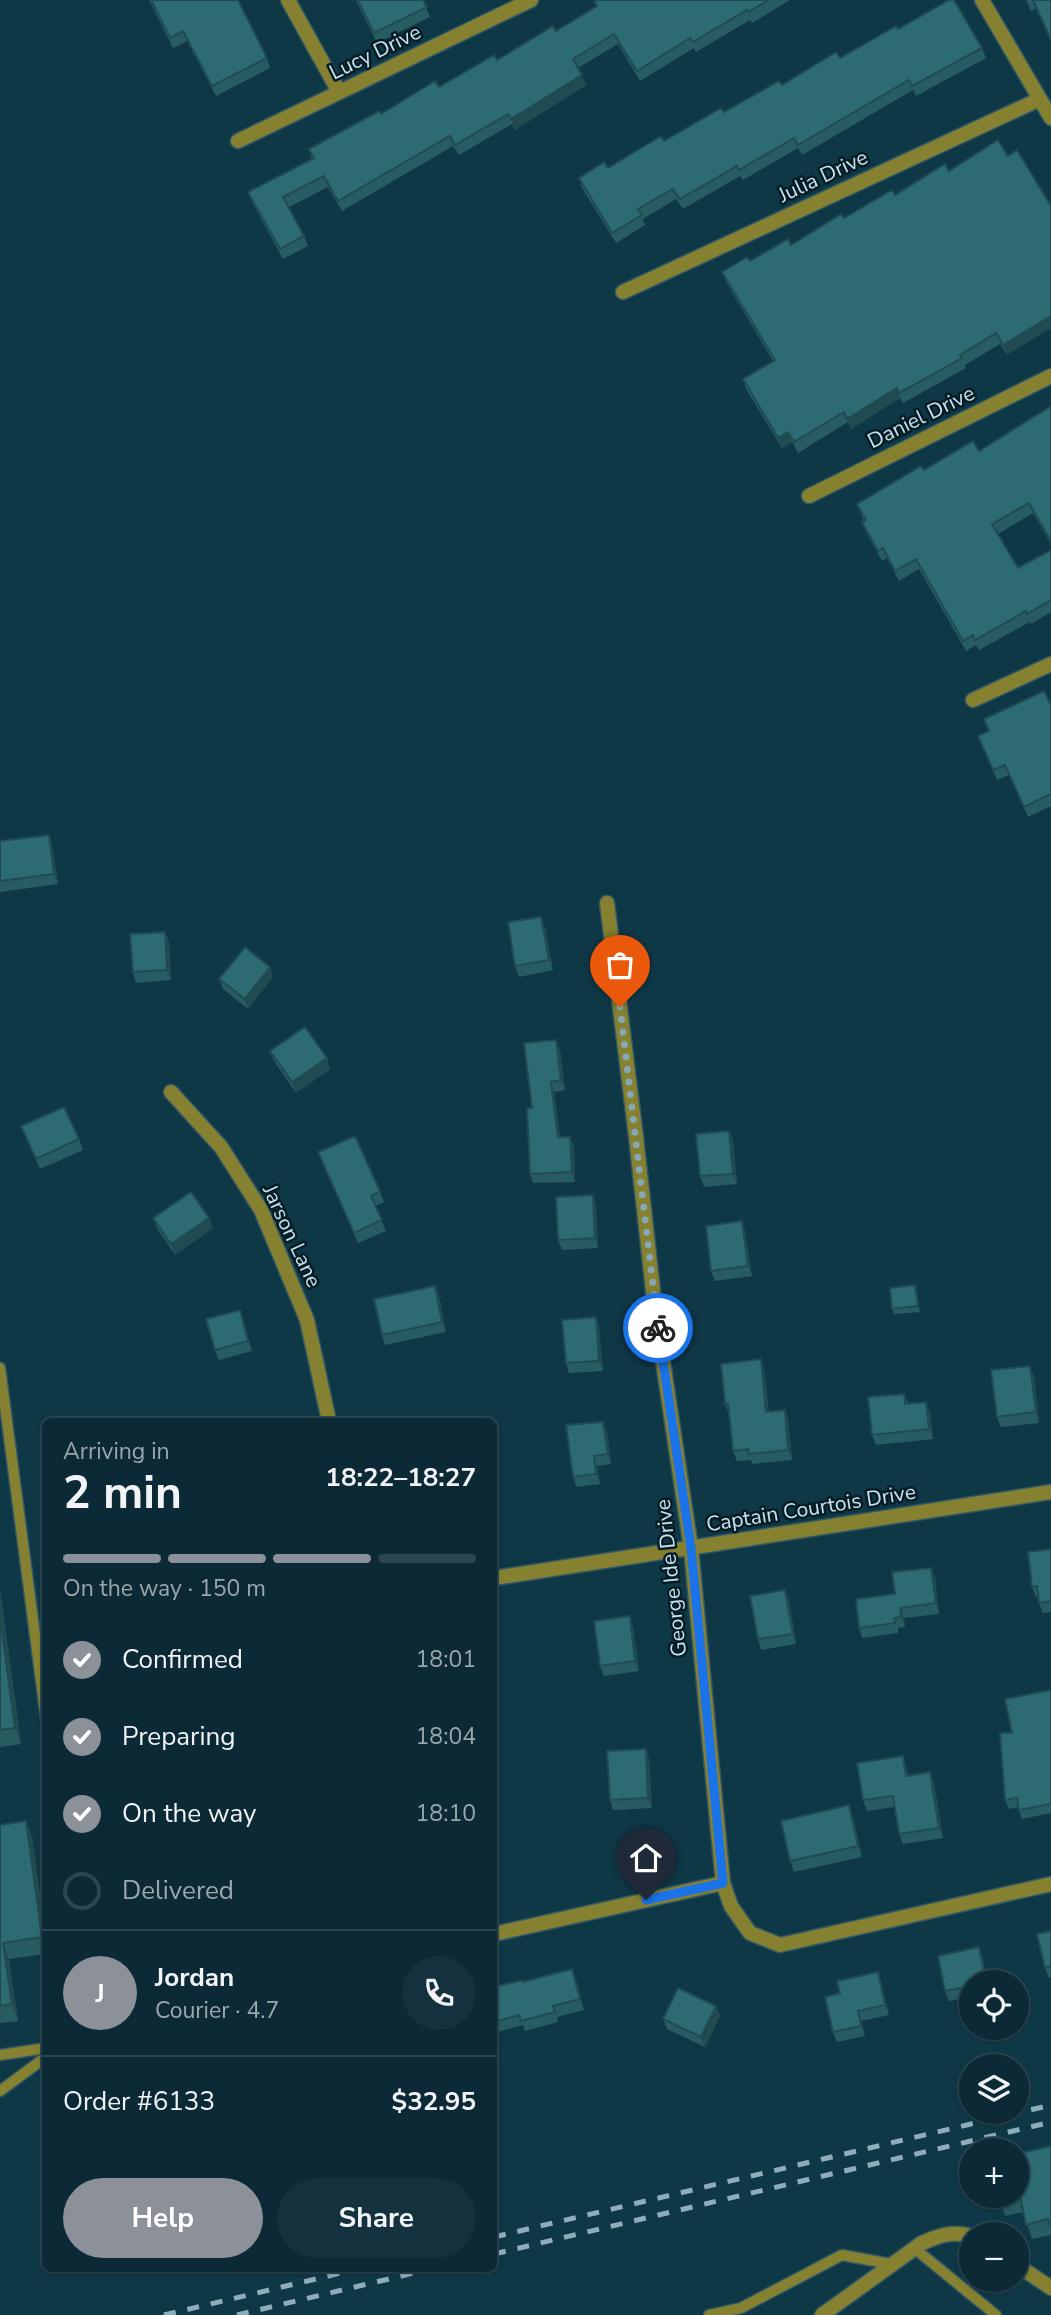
<!DOCTYPE html>
<html lang="en">
<head>
<meta charset="utf-8">
<style>
	body { margin:0; font-family:"Nunito Sans",sans-serif; background:#14323d; color:#f1f3f6; height:100vh; display:flex; flex-direction:column; font-size:26px; white-space:nowrap }
	* { box-sizing:border-box; margin:0 }
	p { font-size:23px; color:#9aa7ad }
	.icon { flex:none; width:38px; height:38px; fill:none; stroke:currentColor; stroke-width:2; stroke-linecap:round; stroke-linejoin:round }
	.map { position:relative; flex:1; overflow:hidden }
	.drawer { position:absolute; left:42px; top:1418px; width:455px; height:854px; display:flex; flex-direction:column; background:#0b2a35; border-radius:10px; box-shadow:0 2px 5px #0004,0 0 0 2px #2b4650 }
	.drawer>* { flex:none }
	.controls { position:absolute; left:959px; top:1970px; display:grid; gap:14px }
	.controls a { display:grid; place-items:center; width:70px; height:70px; border-radius:50%; background:#0b2a35; box-shadow:0 2px 5px #0004,0 0 0 2px #2b4650; font-size:35px }
	.pin { position:absolute; display:grid; place-items:center; width:60px; height:60px; color:#fff; margin:-72px -30px; border-radius:50% 50% 50% 0; rotate:-45deg; box-shadow:0 0 7px #0007 }
	.pin .icon { rotate:45deg }
	.courier { position:absolute; display:grid; place-items:center; width:70px; height:70px; margin:-35px; border:5px solid #1a73e8; border-radius:50%; background:#fff; color:#222; box-shadow:0 2px 9px #0007 }
	.headline em { font-style:normal; font-weight:700 }
	.headline div { display:flex; flex-direction:column-reverse }
	.headline { display:flex; align-items:center; justify-content:space-between; height:119px; padding:0 21px }
	h1 { font-size:46px; font-weight:700; line-height:52px }
	.bar { display:grid; grid-template-columns:repeat(4,1fr); gap:10px 7px; align-content:center; height:84px; padding:0 21px }
	.bar i { height:9px; border-radius:5px; background:#2b4650 }
	.bar .selected { background:#8c9099 }
	.bar p { grid-column:span 4 }
	.line { display:flex; align-items:center; gap:18px; padding:0 21px; border-top:2px solid #2b4650 }
	.line div { flex:1 }
	.round { display:grid; place-items:center; flex:none; width:74px; height:74px; border-radius:37px; background:#14323d }
	ol { padding:0 21px; list-style:none }
	li { display:flex; align-items:center; gap:21px; height:77px }
	li p { margin-inline-start:auto }
	li .icon { padding:7px; border-radius:50%; background:#8c9099; color:#fff; stroke-width:4 }
	li:last-child { color:#9aa7ad }
	li i { width:38px; height:38px; border:4px solid #2b4650; border-radius:50% }
	.cta { display:flex; gap:14px; margin-top:auto; padding:14px 21px }
	.cta a { flex:1; height:80px; border-radius:42px; background:#8c9099; color:#fff; font-size:28px; font-weight:700; line-height:80px; text-align:center }
	.cta a+a { background:#14323d; color:#f1f3f6 }
	.map>svg:first-child { display:block }
	.lines { fill:none; stroke-linecap:round; stroke-linejoin:round }
	.service-casing { stroke:#305765; stroke-width:13 }
	.minor-casing { stroke:#305765; stroke-width:17 }
	.service { stroke:#858130; stroke-width:10 }
	.minor { stroke:#858130; stroke-width:14 }
	.rail { stroke:#8eadb9; stroke-width:5; stroke-dasharray:12 12; stroke-linecap:butt }
	.wall { fill:#275c62 }
	.shaded-wall { fill:#204b50 }
	.building { fill:#2d6b72; stroke:#204b50; stroke-width:2 }
	.done { stroke:#87a7b4; stroke-width:7; stroke-dasharray:0 12.6 }
	.route { stroke:#1a73e8; stroke-width:9 }
	.labels { text-anchor:middle; stroke-width:5; stroke-linejoin:round; paint-order:stroke }
	.street-label { font-size:21px; fill:#c8e3ee; stroke:#071d26 }
</style>
</head>
<body>
<div class="map">
<svg width="1051" height="2315" viewBox="0 0 1051 2315">
	<rect width="100%" height="100%" fill="#0f3847"/>
	<g class="lines">
		<defs>
			<path id="service" d="M0,1368L46,1719
				M0,2055L46,2048
				M0,2091L46,2057
				M914,2248L996,2315
				M709,2315L741,2308L842,2255L891,2264"/>
			<path id="minor" d="M288,0L339,92
				M982,0L1051,118
				M238,141L531,0
				M623,292L1040,99
				M809,496L1051,376
				M973,700L1051,664
				M607,903L636,1137L655,1309L691,1548L723,1883L731,1906L750,1933L780,1945L1051,1884
				M171,1092L221,1147L261,1210L307,1320L329,1421
				M494,1578L1051,1492
				M494,1934L723,1883
				M1017,2265L1051,2288
				M822,2315L922,2243C940,2235 952,2231 971,2236"/>
		</defs>
		<!-- service casing -->
		<use href="#service" class="service-casing"/>
		<!-- minor casing -->
		<use href="#minor" class="minor-casing"/>
		<!-- service -->
		<use href="#service" class="service"/>
		<!-- minor -->
		<use href="#minor" class="minor"/>
		<!-- rail -->
		<path class="rail" d="M494,2237L1051,2105
			M494,2254L1051,2122
			M164,2315L362,2268
			M237,2315L435,2268"/>
	</g>
	<!-- wall -->
	<path class="wall" d="M149,0H238L267,58L270,68L216,96L187,41L173,48Z
		M356,0H423L430,17L377,43Z
		M597,0H790L752,23L750,20L696,52L694,48L640,81L618,44L578,68L586,85L515,130L512,124L459,155L453,146L342,211L328,187L289,207L304,236L308,246L283,259L252,202L248,192L312,159L309,149L381,114L497,60L556,31L596,7L594,2Z
		M1026,0H1051V42L1036,8L1031,11Z
		M898,29L982,48L986,58L916,96L913,90L802,155L798,148L743,180L740,176L683,209L676,199L643,219L645,225L616,243L582,188L579,178L608,168L782,85L840,58Z
		M945,164L1007,355L1000,344L965,365L966,368L903,403L900,398L851,429L848,422L798,453L792,442L782,448L746,389L743,379L773,361L726,282L722,272L791,245L844,218L895,195Z
		M1051,406V544L1033,513L998,534L1018,568L1051,550V612L1031,624L1030,622L979,650L976,645L966,651L919,569L899,581L887,558L882,561L866,532L862,522L864,521L857,504L924,470L979,451Z
		M1051,705V806L1028,817L1009,775L997,780L978,736L989,732L984,719Z
		M49,835L52,845L58,884L0,892V841Z
		M545,927L553,970L519,977L515,966Z
		M165,932L169,942L171,980L136,983L133,972Z
		M270,967L273,977L248,1009L223,989L219,979Z
		M560,1050L565,1090L554,1092L560,1137L574,1146L575,1182L533,1183L530,1174L532,1108Z
		M270,1051L327,1058L330,1069L296,1093L274,1061Z
		M21,1126L79,1139L83,1150L40,1169Z
		M729,1131L733,1141L737,1184L704,1187L700,1176Z
		M318,1152L380,1191L384,1202L375,1206L386,1231L358,1243Z
		M596,1205L598,1248L562,1250L558,1240Z
		M153,1218L213,1228L175,1255L157,1228Z
		M742,1221L745,1231L752,1276L715,1281L711,1271Z
		M435,1286L439,1296L446,1332L385,1345L382,1335Z
		M917,1291L920,1312L894,1314L892,1309Z
		M596,1317L599,1328L603,1371L569,1373L566,1363Z
		M243,1320L252,1351L219,1360L215,1350Z
		M764,1370L769,1412L785,1410L788,1420L792,1460L752,1464L751,1460L737,1461L733,1451L729,1414L725,1404Z
		M1034,1376L1039,1423L1001,1427L997,1417Z
		M904,1394L908,1403L930,1412L933,1439L876,1445L872,1435Z
		M603,1422L607,1432L611,1464L597,1466L600,1484L577,1487L573,1477Z
		M1051,1549V1612L1043,1613L1039,1603V1596L1036,1597L1032,1587Z
		M931,1568L935,1578L939,1614L904,1618L905,1627L898,1628V1633L862,1638L859,1628L895,1594Z
		M0,1589L21,1744L0,1747Z
		M789,1600L796,1644L761,1650L758,1639Z
		M633,1627L639,1671L604,1676L600,1666Z
		M1051,1690V1813L1022,1819L1018,1807L1009,1809L1005,1800L1012,1733Z
		M646,1749L649,1759L652,1808L613,1810L610,1800Z
		M906,1766L908,1776L934,1783L943,1838L903,1844L899,1834L894,1807L867,1811L863,1800Z
		M849,1805L853,1816L862,1857L794,1872L790,1861Z
		M26,1821L32,1838L46,1938V1954L9,1959L18,2021L0,2023V1825Z
		M1051,1931V1977L1049,1978L1045,1968Z
		M979,1947L983,1958L971,1983V1997L949,2001L945,1991Z
		M878,1972L881,1982L889,2015L861,2021L865,2036L837,2042L833,2032L840,1993Z
		M576,1979L584,2010L557,2017L558,2022L525,2031L523,2025L494,2033V1987L523,1982Z
		M716,2006L720,2016L705,2047L667,2029L663,2019Z
		M1051,2146V2235L1032,2239L1023,2212L1005,2216L1000,2201Z"/>
	<!-- shaded-wall -->
	<path class="shaded-wall" d="M582,75L586,85L515,130L511,119Z
		M1051,316V328L1007,355L1003,345Z
		M897,388L900,398L851,429L847,419Z
		M788,432L792,442L782,448L778,438Z
		M49,835L52,845L58,884L54,874Z
		M541,917L545,927L553,970L549,960Z
		M165,932L169,942L171,980L167,970Z
		M270,967L273,977L248,1009L245,999Z
		M556,1040L560,1050L565,1090L561,1080Z
		M327,1058L330,1069L296,1093L292,1082Z
		M551,1082L554,1092L561,1147L558,1137Z
		M729,1131L733,1141L737,1184L733,1174Z
		M570,1137L574,1146L575,1182L572,1172Z
		M593,1195L596,1205L598,1248L595,1238Z
		M209,1218L213,1228L175,1255L171,1244Z
		M742,1221L745,1231L752,1276L748,1266Z
		M915,1285L917,1291L920,1312L918,1306Z
		M435,1286L439,1296L446,1332L442,1322Z
		M596,1317L599,1328L603,1371L599,1361Z
		M761,1359L764,1370L770,1422L766,1412Z
		M1030,1366L1034,1376L1039,1423L1036,1412Z
		M926,1402L930,1412L933,1439L929,1429Z
		M785,1410L788,1420L792,1460L788,1450Z
		M603,1422L607,1432L611,1464L608,1454Z
		M594,1456L597,1466L600,1484L596,1474Z
		M931,1568L935,1578L939,1614L936,1603Z
		M0,1589L21,1744L15,1728L0,1618Z
		M785,1590L789,1600L796,1644L793,1634Z
		M900,1608L904,1618L905,1627L901,1617Z
		M630,1616L633,1627L639,1671L635,1661Z
		M646,1749L649,1759L652,1808L648,1798Z
		M903,1756L906,1766L910,1786L906,1776Z
		M930,1772L934,1783L943,1838L939,1828Z
		M849,1805L853,1816L862,1857L858,1846Z
		M26,1821L32,1838L46,1938V1948L42,1937Z
		M3,1943L9,1959L18,2021L12,2004Z
		M979,1947L983,1958L988,1983H986Z
		M572,1969L576,1979L584,2010L580,1999Z
		M878,1972L881,1982L889,2015L885,2005Z
		M716,2006L720,2016L705,2047L701,2037Z"/>
	<!-- building -->
	<path class="building" d="M151,0H238L267,58L212,86L183,31L170,38Z
		M358,0H423L427,7L374,33Z
		M597,0H769L748,12L747,10L693,42L690,38L637,71L614,34L573,59L582,75L511,119L508,114L455,145L450,136L338,201L324,176L283,197L304,236L280,249L248,192L314,158L309,149L379,111L381,114L435,81L439,87L494,55L497,60L553,26L556,31L597,6L594,2Z
		M949,0H954L982,48L912,86L909,80L798,145L794,138L739,170L737,166L680,199L673,189L638,209L642,215L612,233L579,178L604,162L608,168L661,136L664,141L721,108L724,112L779,81L782,85L836,52L840,58L896,26L898,29Z
		M1033,0H1051V40Z
		M998,140L1008,156L1017,150L1051,206V316L1003,345L996,333L960,355L962,358L899,393L897,388L847,419L844,412L794,442L788,432L778,438L743,379L775,360L722,272L747,257L750,261L788,239L791,245L841,214L844,218L892,190L895,195L945,164L949,171Z
		M1051,406V541L1029,503L992,524L1018,568L1051,550V600L1027,614L1026,611L975,640L973,635L963,641L916,559L895,571L883,548L878,551L862,522L866,520L857,504L921,466L924,470L973,441L979,451Z
		M1044,691L1051,705V794L1024,807L1005,765L993,770L978,736L989,731L984,719Z
		M49,835L54,874L0,881V841Z
		M541,917L549,960L515,966L508,922Z
		M165,932L167,970L133,972L130,934Z
		M245,947L270,967L245,999L219,979Z
		M305,1027L327,1058L292,1082L270,1051Z
		M556,1040L561,1080L551,1082L558,1137H570L572,1172L530,1174L527,1108H532L524,1043Z
		M64,1107L79,1139L36,1159L21,1126Z
		M729,1131L733,1174L700,1176L696,1134Z
		M355,1136L380,1191L371,1196L382,1220L354,1233L318,1152Z
		M191,1192L209,1218L171,1244L153,1218Z
		M593,1195L595,1238L558,1240L556,1197Z
		M742,1221L748,1266L711,1271L706,1226Z
		M915,1285L918,1306L892,1309L890,1288Z
		M435,1286L442,1322L382,1335L374,1299Z
		M240,1310L248,1341L215,1350L206,1319Z
		M596,1317L599,1361L566,1363L562,1320Z
		M761,1359L766,1412L785,1410L788,1450L749,1454L748,1449L733,1451L728,1403L725,1404L721,1364Z
		M1030,1366L1036,1412L997,1417L991,1370Z
		M904,1394L905,1404L926,1402L929,1429L872,1435L868,1397Z
		M603,1422L608,1454L594,1456L596,1474L573,1477L566,1425Z
		M1051,1549V1601L1039,1603L1037,1586L1032,1587L1028,1552Z
		M931,1568L936,1603L900,1608L901,1617L894,1618L895,1623L859,1628L856,1599L895,1594L892,1572Z
		M785,1590L793,1634L758,1639L750,1596Z
		M630,1616L635,1661L600,1666L594,1621Z
		M0,1618L15,1728L0,1730Z
		M1051,1690V1804L1019,1810L1017,1798L1005,1800L1000,1733H1012L1005,1699Z
		M646,1749L648,1798L610,1800L607,1751Z
		M903,1756L906,1776L930,1772L939,1828L899,1834L893,1796L863,1800L857,1763Z
		M849,1805L858,1846L790,1861L781,1821Z
		M26,1821L42,1937L3,1943L12,2004L0,2006V1825Z
		M1051,1931V1966L1045,1968L1037,1934Z
		M979,1947L986,1983H971V1986L945,1991L938,1956Z
		M572,1969L580,1999L553,2006L555,2012L521,2021L519,2015L494,2022V1987L523,1980V1982Z
		M878,1972L885,2005L858,2011L861,2026L833,2032L825,1997L840,1993L837,1981Z
		M678,1988L716,2006L701,2037L663,2019Z
		M1051,2146V2228L1048,2219L1026,2225L1020,2196L1000,2201L999,2196H1017V2154Z"/>
	<g class="lines">
		<!-- done -->
		<path class="done" d="M620,1007L658,1328"/>
		<!-- route -->
		<path class="route" d="M646,1900L723,1883L691,1548L658,1328"/>
	</g>
	<g class="labels">
		<!-- street labels -->
		<g class="street-label">
			<text transform="translate(375 52) rotate(-26)" y="7">Lucy Drive</text>
			<text transform="translate(823 176) rotate(-25)" y="7">Julia Drive</text>
			<text transform="translate(921 417) rotate(-26)" y="7">Daniel Drive</text>
			<text transform="translate(292 1236) rotate(65)" y="7">Jarson Lane</text>
			<text transform="translate(811 1508) rotate(-9)" y="7">Captain Courtois Drive</text>
			<text transform="translate(671 1578) rotate(-96)" y="7">George Ide Drive</text>
		</g>
	</g>
</svg>
<div class="controls">
<a><svg class="icon" aria-label="locate" viewBox="0 0 24 24"><circle cx="12" cy="12" r="6"/><path d="M12 2v4M12 18v4M2 12h4M18 12h4"/></svg></a>
<a><svg class="icon" aria-label="layers" viewBox="0 0 24 24"><path d="M12 4l9 5-9 5-9-5zM3 14l9 5 9-5"/></svg></a>
<a>+</a>
<a>−</a>
</div>
<div class="pin" style="left:620px;top:1007px;background:#ea580c"><svg class="icon" aria-label="bag" viewBox="0 0 24 24"><path d="M5 8h14l-1 12H6zM9 8a3 3 0 0 1 6 0"/></svg></div>
<div class="pin" style="left:646px;top:1900px;background:#1f2937"><svg class="icon" aria-label="home" viewBox="0 0 24 24"><path d="M3 11l9-7 9 7M6 9v11h12V9"/></svg></div>
<div class="courier" style="left:658px;top:1328px"><svg class="icon" aria-label="bike" viewBox="0 0 24 24"><circle cx="6" cy="16" r="4"/><circle cx="18" cy="16" r="4"/><path d="M6 16l4-8h5l3 8M10 8l3 8H6M13 5h3"/></svg></div>
<section class="drawer">
<div class="headline"><div><h1>2 min</h1><p>Arriving in</p></div><em>18:22–18:27</em></div>
<div class="bar"><i class="selected"></i><i class="selected"></i><i class="selected"></i><i></i><p>On the way · 150 m</p></div>
<ol>
<li><svg class="icon" aria-label="check" viewBox="0 0 24 24"><path d="M5 12l5 5 9-10"/></svg>Confirmed<p>18:01</p></li>
<li><svg class="icon" aria-label="check" viewBox="0 0 24 24"><path d="M5 12l5 5 9-10"/></svg>Preparing<p>18:04</p></li>
<li><svg class="icon" aria-label="check" viewBox="0 0 24 24"><path d="M5 12l5 5 9-10"/></svg>On the way<p>18:10</p></li>
<li><i></i>Delivered</li>
</ol>
<div class="line" style="height:126px"><b class="round" style="background:#8c9099;color:#fff">J</b><div><b>Jordan</b><p>Courier · 4.7</p></div><a class="round"><svg class="icon" aria-label="phone" viewBox="0 0 24 24"><path d="M5 4h4l2 5-3 2q2 4 5 5l2-3 5 2v4C11 20 4 13 5 4z"/></svg></a></div>
<div class="line" style="height:91px"><div>Order #6133</div><b>$32.95</b></div>
<div class="cta"><a>Help</a><a>Share</a></div>
</section>
</div>
</body>
</html>
